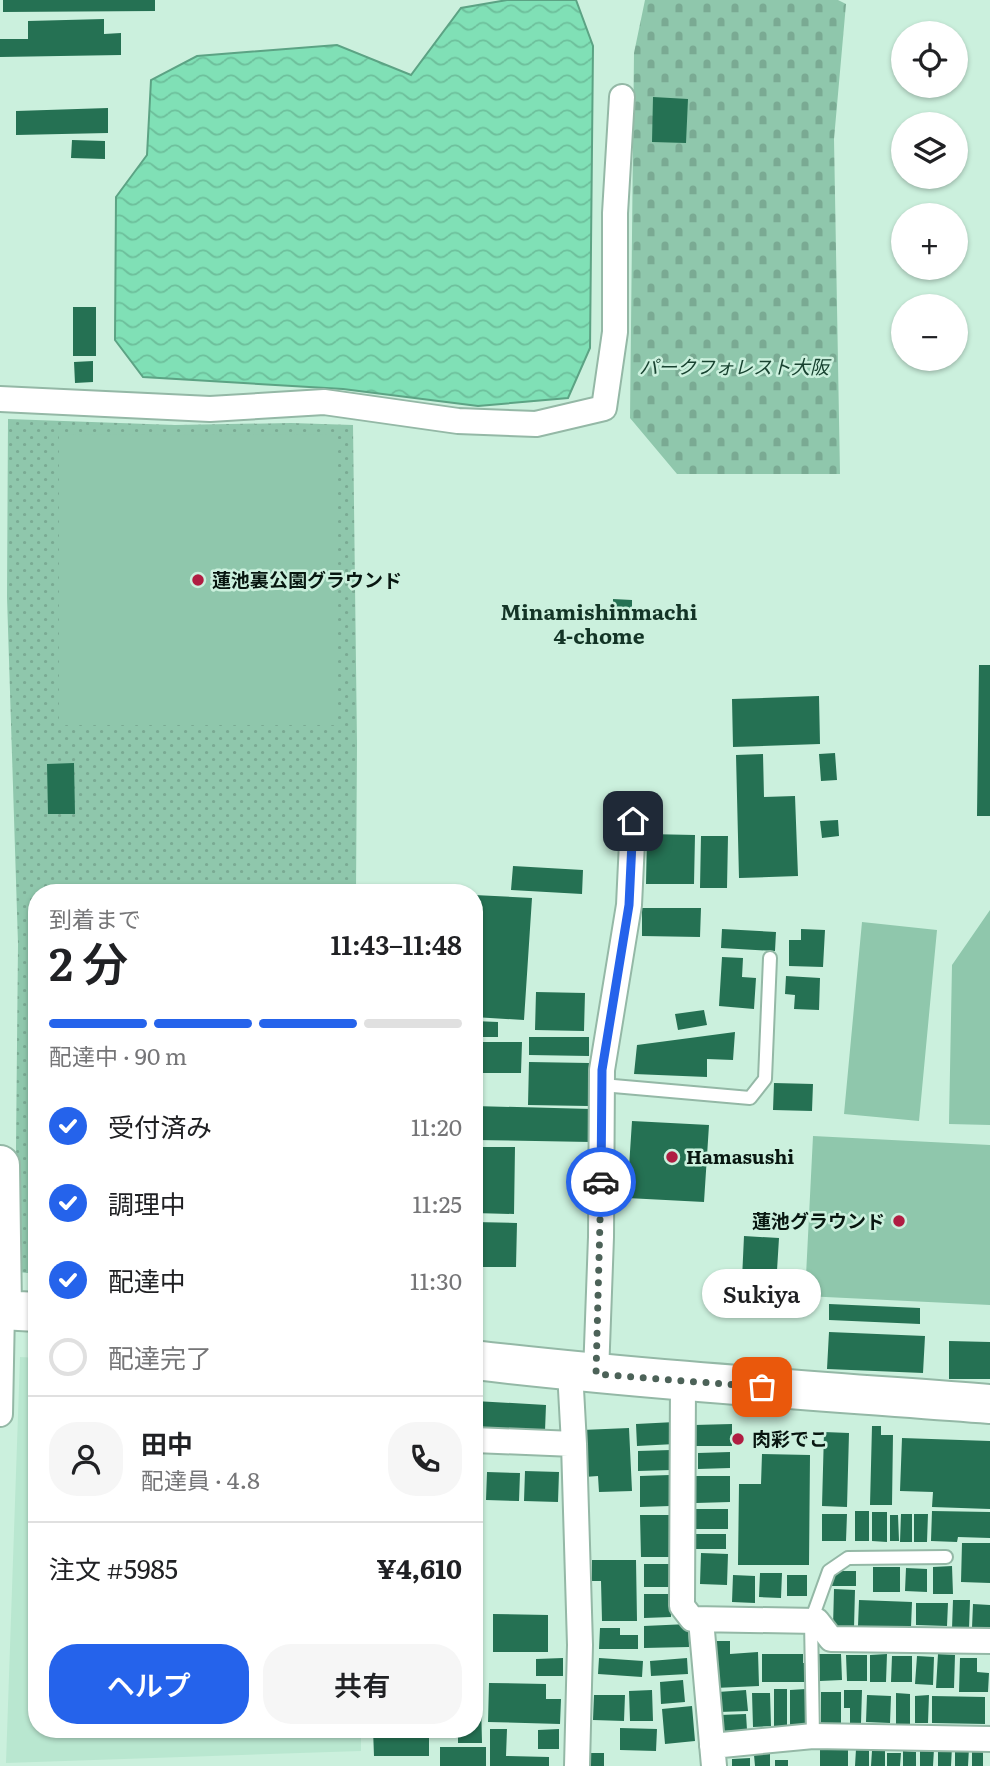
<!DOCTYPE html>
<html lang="ja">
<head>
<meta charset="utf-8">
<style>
	body { margin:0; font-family:Literata,"Noto Sans JP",serif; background:#f6f6f6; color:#202124; height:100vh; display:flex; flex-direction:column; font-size:26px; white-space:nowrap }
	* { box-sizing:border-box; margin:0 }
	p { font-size:23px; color:#757577 }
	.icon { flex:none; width:38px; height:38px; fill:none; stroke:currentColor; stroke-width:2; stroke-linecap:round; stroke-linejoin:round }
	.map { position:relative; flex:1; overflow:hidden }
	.drawer { position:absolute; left:28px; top:884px; width:455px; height:854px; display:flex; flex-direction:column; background:#fff; border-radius:28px; box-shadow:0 2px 5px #0004 }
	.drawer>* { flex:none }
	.tools { position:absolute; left:891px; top:21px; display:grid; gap:14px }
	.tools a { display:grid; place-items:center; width:77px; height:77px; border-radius:50%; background:#fff; box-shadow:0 2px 5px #0004; font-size:35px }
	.pin { position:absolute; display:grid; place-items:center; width:60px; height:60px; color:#fff; margin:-30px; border-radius:14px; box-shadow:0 4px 10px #0006 }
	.courier { position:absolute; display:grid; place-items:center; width:70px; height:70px; margin:-35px; border:5px solid #2563eb; border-radius:50%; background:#fff; color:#222; box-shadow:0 2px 9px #0007 }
	.bubble { position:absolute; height:49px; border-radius:24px; background:#fff; box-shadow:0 2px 5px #0004; font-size:23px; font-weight:600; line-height:49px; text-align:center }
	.summary em { font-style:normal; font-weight:600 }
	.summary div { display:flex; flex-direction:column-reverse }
	.summary { display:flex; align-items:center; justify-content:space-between; height:119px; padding:0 21px }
	h1 { font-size:46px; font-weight:600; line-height:52px }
	.bar { display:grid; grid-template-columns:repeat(4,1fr); gap:10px 7px; align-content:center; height:84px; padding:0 21px }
	.bar i { height:9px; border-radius:5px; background:#e0e0e0 }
	.bar .selected { background:#2563eb }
	.bar p { grid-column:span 4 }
	.line { display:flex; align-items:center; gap:18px; padding:0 21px; border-top:2px solid #e0e0e0 }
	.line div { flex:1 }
	.round { display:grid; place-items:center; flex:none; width:74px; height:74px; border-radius:28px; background:#f6f6f6 }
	ol { padding:0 21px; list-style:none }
	li { display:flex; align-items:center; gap:21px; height:77px }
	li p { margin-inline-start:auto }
	li .icon { padding:7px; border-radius:50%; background:#2563eb; color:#fff; stroke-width:4 }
	li:last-child { color:#757577 }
	li i { width:38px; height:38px; border:4px solid #e0e0e0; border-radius:50% }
	.cta { display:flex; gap:14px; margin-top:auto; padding:14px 21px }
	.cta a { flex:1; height:80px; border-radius:28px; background:#2563eb; color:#fff; font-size:28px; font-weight:600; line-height:80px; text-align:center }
	.cta a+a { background:#f6f6f6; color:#202124 }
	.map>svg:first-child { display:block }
	.built { fill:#b9e7d0 }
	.grass { fill:url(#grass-dots) }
	.cemetery { fill:url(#cemetery-stones) }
	.pitch { fill:#8fc7ac }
	.water { fill:url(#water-waves); stroke:#5ca384; stroke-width:2 }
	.building { fill:#257153 }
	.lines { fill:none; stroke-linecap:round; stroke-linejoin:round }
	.service-casing { stroke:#94b8a6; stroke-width:16 }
	.minor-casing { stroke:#94b8a6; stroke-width:28 }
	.primary-casing { stroke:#94b8a6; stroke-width:42 }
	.service { stroke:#fff; stroke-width:12 }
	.minor { stroke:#fff; stroke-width:24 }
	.primary { stroke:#fff; stroke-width:38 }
	.done { stroke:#4c6258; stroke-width:7; stroke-dasharray:0 12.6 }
	.route { stroke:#2563eb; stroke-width:9 }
	.poi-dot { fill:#b01d42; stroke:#cbf0dd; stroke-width:2.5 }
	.labels { text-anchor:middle; stroke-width:5; stroke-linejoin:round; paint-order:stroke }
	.park-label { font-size:19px; font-style:italic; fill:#184230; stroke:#cbf0dd }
	.poi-label { font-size:19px; font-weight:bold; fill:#081610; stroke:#cbf0dd; text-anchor:start }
	.neighbourhood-label { font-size:21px; font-weight:bold; fill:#133426; stroke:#cbf0dd }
</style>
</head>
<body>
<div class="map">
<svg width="990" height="1766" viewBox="0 0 990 1766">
	<defs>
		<pattern id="grass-dots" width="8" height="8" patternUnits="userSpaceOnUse" patternTransform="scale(1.75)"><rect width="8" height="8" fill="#8fc7ac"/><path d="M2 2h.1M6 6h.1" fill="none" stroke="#7aaa93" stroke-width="1.8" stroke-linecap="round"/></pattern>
		<pattern id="cemetery-stones" width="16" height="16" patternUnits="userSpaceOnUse" patternTransform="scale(1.75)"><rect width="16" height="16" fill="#8fc7ac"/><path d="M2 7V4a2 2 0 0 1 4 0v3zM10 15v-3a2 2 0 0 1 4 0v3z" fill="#7aaa93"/></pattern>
		<pattern id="water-waves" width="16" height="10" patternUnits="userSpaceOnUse" patternTransform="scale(1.75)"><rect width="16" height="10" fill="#80e0b6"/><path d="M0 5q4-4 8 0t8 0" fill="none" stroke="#6dbf9b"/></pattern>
	</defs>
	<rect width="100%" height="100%" fill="#cbf0dd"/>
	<!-- built -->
	<path class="built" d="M20,1357L37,1358V1729H361V1751L6,1763Z"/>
	<!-- grass -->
	<path class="grass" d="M8,419L175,425L291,423L353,425L357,744L356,892H37V1274L18,1272L16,1147L18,944L7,597Z"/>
	<!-- cemetery -->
	<path class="cemetery" d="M645,0H838L846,4L834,139L840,474H677L630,418L634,53Z"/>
	<!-- pitch -->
	<path class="pitch" d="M59,434L336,435V725H59Z
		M990,910V1125L949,1124L952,965Z
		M862,922L937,930L919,1121L844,1114Z
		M813,1136L990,1145V1305L805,1296Z
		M40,1729H323V1735Z"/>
	<!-- water -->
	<path class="water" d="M507,0H576L593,46L590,348L568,398L478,406L343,389L143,377L115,340L116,197L147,155L151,80L197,56L337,45L411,75L461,8Z"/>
	<!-- building -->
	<path class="building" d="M3,0H155V11L3,12Z
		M104,19V34L121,33V55L0,57V39H28V21Z
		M653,97L688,99L686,143L652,142Z
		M108,108V133L16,135V111Z
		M72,140L105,141V159L71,158Z
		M73,307H96V356H73Z
		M93,361V382L75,383L74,362Z
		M613,599L632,600V621H613Z
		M979,665H990V816H977Z
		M819,696L820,744L733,747L732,699Z
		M835,753L837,780L821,781L819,754Z
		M763,754L764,797L795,796L798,876L739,878L736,755Z
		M74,763L75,814H48L47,764Z
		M838,820L839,836L822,838L820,821Z
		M647,834L695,835L694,884H646Z
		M701,836H728L727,888H700Z
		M513,866L583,870L582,894L511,890Z
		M369,889L393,890V892H369Z
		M474,895L532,898L524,1020L474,1017Z
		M642,908H701L700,937L642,936Z
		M722,929L776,932L775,951L721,948Z
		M801,929L825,930L823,967L789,966V940H801Z
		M722,957L743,958L742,977L756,978L754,1009L719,1006Z
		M786,976L820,978L819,1010L794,1009L795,995L785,994Z
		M536,992L585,993L584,1031L535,1030Z
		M704,1010L707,1025L678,1030L675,1014Z
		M474,1021L498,1022V1037H474Z
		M735,1032L733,1060L707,1059V1077L634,1074L637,1045Z
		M529,1037H589V1056L529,1055Z
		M482,1042H522L521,1073H482Z
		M529,1062L589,1063L588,1106L528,1105Z
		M774,1083L813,1084L812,1111L773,1110Z
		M474,1106L591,1109V1142L474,1140Z
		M632,1121L709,1125L704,1202L627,1198Z
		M474,1147H515L514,1214L474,1213Z
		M474,1222L517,1223L516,1267H474Z
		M744,1236L779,1238L775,1303L741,1301Z
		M829,1304L920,1308V1324L829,1320Z
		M829,1332L925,1336L923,1373L827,1369Z
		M949,1341L990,1342V1379H949Z
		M475,1401L546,1405L545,1431L474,1427Z
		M675,1422V1444L637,1446L636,1424Z
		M732,1424V1446H694V1425Z
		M872,1426H881V1435H893L892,1505H870Z
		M629,1428L632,1491L599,1492L598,1476L584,1477L582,1430Z
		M824,1432L849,1433L847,1507L822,1506Z
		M902,1438L990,1441V1509L932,1507L933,1492L900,1491Z
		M671,1450L672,1470L638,1471V1451Z
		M730,1452V1468L698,1469V1453Z
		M762,1454L810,1455L809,1565H738L739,1484H761Z
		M474,1468H481V1500H474Z
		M525,1471L559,1472L558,1502L524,1501Z
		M487,1472L520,1473L519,1501L486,1500Z
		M670,1475V1506L640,1507V1476Z
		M695,1476H730V1502L696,1503Z
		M474,1506H479V1540H474Z
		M696,1509H728V1529H696Z
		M855,1511H869V1541H855Z
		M932,1511L990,1512V1538L958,1537L957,1542L931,1541Z
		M872,1512H887V1542L872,1541Z
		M822,1514H847L846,1541H822Z
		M901,1514H912V1542H900Z
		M914,1514H928L927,1542H914Z
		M640,1515H669L670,1557H641Z
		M890,1515H898L899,1541H890Z
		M695,1534H726V1549H695Z
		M962,1543H990V1583L961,1582Z
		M701,1553L728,1554L727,1585L700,1584Z
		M592,1560H636L637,1621H602L601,1581H592Z
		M644,1564H673V1587H644Z
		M952,1566L953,1594H933V1567Z
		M873,1567H900V1592H873Z
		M906,1568L927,1569V1592L905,1591Z
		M838,1571H856V1586H831V1578Z
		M760,1573H782L781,1598L759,1597Z
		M733,1575L755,1576V1603L732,1602Z
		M787,1575H807V1596H787Z
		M474,1585H482V1619H474Z
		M834,1589L855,1590L854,1628L833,1627Z
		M644,1594H671V1617L644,1618Z
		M859,1600L912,1602L911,1627L858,1626Z
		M953,1600H970L969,1629H952Z
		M916,1603H948L947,1626L916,1625Z
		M973,1604L990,1605V1628H972Z
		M493,1614L548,1615V1652H493Z
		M688,1624L689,1647L644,1648V1626Z
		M474,1628H483L482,1671H474Z
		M600,1628H620V1635H638V1649H599Z
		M713,1641H730V1654L758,1652L759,1686L715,1688Z
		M762,1654H803V1663H808L809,1682H762Z
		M819,1654H841L842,1680L820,1681Z
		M887,1654L886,1682H870V1655Z
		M938,1654L955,1655L954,1688H936Z
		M846,1655H867V1681H847Z
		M892,1656H912V1682H891Z
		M917,1656L934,1657L933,1685L915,1684Z
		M563,1658V1676H536V1659Z
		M599,1658L643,1661L642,1677L598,1674Z
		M687,1658L688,1674L651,1676L650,1661Z
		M960,1658H977V1672L989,1673L988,1692H959Z
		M683,1680L685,1702L661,1704L660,1682Z
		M489,1683L546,1684V1699H561L560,1724L488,1722Z
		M774,1689H787V1726H774Z
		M806,1689L807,1725L790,1726V1690Z
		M652,1690L653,1721H630L629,1691Z
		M746,1690L748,1711L719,1712L718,1692Z
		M844,1690H862L861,1723H850V1708H844Z
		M821,1692H841V1725H821Z
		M752,1693H770L771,1726L753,1727Z
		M896,1693L910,1694V1724L896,1725Z
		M594,1695H625L624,1721L593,1720Z
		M867,1695L891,1696L890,1723L866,1722Z
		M929,1695L928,1723H915V1696Z
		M932,1696L985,1697V1724L932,1723Z
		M474,1702H481L482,1743H458V1729H474Z
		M692,1706L695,1741L665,1744L662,1709Z
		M746,1714L747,1730L721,1731L720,1715Z
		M620,1728L657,1729L656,1751L620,1750Z
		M373,1729H429V1756H374Z
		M490,1729H507L506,1756L549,1757V1766H490Z
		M559,1729V1749H538V1730Z
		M440,1747H486V1766H440Z
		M938,1747H952L951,1766H938Z
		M920,1748L934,1749L933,1766H920Z
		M955,1748H969L968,1766H955Z
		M856,1749L869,1750V1766H855Z
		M972,1749H983V1766H972Z
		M820,1750H848V1766H820Z
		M872,1751H885V1766H871Z
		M903,1751L916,1752V1766H903Z
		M581,1753H604V1766H581Z
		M887,1753H901L900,1766H887Z
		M770,1754V1766H755L754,1755Z
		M750,1758V1766H732V1759Z
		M775,1760H788V1766H775Z"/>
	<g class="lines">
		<defs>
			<path id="service" d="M602,1085L750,1098L765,1079L770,958
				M813,1736L811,1621L829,1571L848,1558L946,1557"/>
			<path id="minor" d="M0,399L210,409L324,402L458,421L536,424L604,408L615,332V213L622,97
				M570,1371L574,1444L580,1645L577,1766
				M596,1374L601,1237L602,1070L629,905L633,821
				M683,1382L682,1606L692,1619L817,1621L831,1639L990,1641
				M0,1414L2,1310
				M474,1440L574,1444
				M701,1620L714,1766
				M712,1746L813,1736L990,1739"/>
			<path id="primary" d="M0,1165L2,1310
				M0,1310L37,1312
				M474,1360C646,1380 818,1391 990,1404"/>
		</defs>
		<!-- service casing -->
		<use href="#service" class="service-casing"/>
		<!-- minor casing -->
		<use href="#minor" class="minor-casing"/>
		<!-- primary casing -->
		<use href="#primary" class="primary-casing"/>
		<!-- service -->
		<use href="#service" class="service"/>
		<!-- minor -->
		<use href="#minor" class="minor"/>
		<!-- primary -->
		<use href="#primary" class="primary"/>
	</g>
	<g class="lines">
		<!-- done -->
		<path class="done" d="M601,1182L596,1374L762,1387"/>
		<!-- route -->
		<path class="route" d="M601,1182L602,1070L629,905L633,821"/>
	</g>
	<!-- markers -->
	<g class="poi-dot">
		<circle cx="198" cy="580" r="7"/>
		<circle cx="672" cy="1157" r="7"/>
		<circle cx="899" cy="1221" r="7"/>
		<circle cx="738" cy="1439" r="7"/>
	</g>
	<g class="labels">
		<!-- park labels -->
		<g class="park-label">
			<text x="734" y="374">パークフォレスト大阪</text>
		</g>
		<!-- poi labels -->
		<g class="poi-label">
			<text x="212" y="587">蓮池裏公園グラウンド</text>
			<text x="686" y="1164">Hamasushi</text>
			<text x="885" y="1228" text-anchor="end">蓮池グラウンド</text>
			<text x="752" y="1446">肉彩でこ</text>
		</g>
		<!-- neighbourhood labels -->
		<g class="neighbourhood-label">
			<text x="599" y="620">Minamishinmachi<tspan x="599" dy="24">4-chome</tspan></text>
		</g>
	</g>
</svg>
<div class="tools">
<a><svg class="icon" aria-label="locate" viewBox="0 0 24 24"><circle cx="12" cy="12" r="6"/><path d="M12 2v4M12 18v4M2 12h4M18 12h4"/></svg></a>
<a><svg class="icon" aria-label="layers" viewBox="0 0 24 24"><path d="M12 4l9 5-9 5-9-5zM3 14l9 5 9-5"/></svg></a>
<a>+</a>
<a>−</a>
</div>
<div class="pin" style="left:762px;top:1387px;background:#ea580c"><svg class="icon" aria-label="bag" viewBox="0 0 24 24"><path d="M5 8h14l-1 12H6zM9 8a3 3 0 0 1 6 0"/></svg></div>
<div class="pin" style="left:633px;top:821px;background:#1f2937"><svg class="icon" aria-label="home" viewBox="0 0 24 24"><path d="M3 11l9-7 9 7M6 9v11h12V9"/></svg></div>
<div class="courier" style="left:601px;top:1182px"><svg class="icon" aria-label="car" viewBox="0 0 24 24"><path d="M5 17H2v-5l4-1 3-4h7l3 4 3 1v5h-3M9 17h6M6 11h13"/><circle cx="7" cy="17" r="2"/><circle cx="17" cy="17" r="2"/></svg></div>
<div class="bubble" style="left:702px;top:1269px;width:119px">Sukiya</div>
<section class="drawer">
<div class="summary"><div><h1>2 分</h1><p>到着まで</p></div><em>11:43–11:48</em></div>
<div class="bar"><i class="selected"></i><i class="selected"></i><i class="selected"></i><i></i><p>配達中 · 90 m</p></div>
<ol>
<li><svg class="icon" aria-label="check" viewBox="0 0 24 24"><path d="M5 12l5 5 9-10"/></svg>受付済み<p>11:20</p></li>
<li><svg class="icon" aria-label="check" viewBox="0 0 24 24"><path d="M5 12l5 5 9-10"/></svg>調理中<p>11:25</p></li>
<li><svg class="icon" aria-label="check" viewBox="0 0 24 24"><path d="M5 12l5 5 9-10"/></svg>配達中<p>11:30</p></li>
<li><i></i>配達完了</li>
</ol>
<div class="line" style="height:126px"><a class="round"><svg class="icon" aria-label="person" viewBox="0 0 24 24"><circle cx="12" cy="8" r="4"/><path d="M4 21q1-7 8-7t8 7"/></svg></a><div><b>田中</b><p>配達員 · 4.8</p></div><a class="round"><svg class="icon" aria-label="phone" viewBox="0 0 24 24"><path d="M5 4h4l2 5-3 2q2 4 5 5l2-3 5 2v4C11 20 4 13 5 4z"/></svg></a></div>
<div class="line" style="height:91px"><div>注文 #5985</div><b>¥4,610</b></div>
<div class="cta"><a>ヘルプ</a><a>共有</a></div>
</section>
</div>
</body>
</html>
